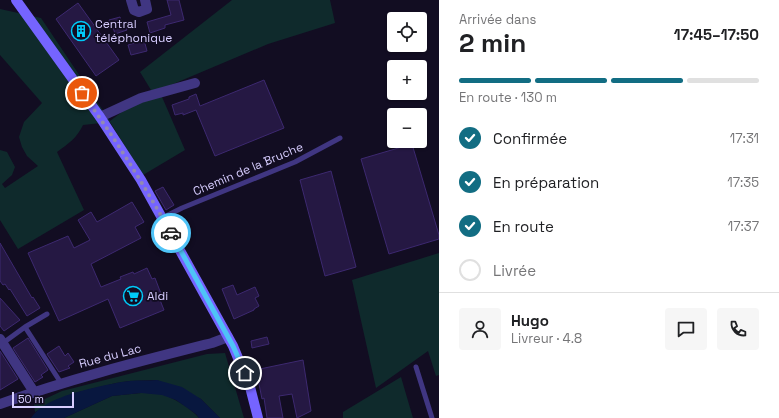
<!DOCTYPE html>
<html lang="fr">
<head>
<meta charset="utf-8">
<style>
	body { margin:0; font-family:"Space Grotesk",sans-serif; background:#f6f6f6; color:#202124; height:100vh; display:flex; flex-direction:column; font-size:15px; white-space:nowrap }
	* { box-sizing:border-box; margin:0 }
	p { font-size:13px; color:#757577 }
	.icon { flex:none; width:22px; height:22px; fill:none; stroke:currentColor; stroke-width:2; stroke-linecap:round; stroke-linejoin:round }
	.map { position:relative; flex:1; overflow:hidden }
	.sheet { display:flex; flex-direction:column; background:#fff; width:340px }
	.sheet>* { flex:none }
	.buttons { position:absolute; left:387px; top:12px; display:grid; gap:8px }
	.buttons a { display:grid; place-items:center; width:40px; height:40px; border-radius:4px; background:#fff; box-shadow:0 1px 3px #0004; font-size:20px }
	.scale { position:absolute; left:12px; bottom:10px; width:62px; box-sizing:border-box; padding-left:4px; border:2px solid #d7cdff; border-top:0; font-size:11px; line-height:14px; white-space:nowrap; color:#d7cdff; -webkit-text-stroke:3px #120d22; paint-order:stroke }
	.pin { position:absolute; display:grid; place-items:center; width:34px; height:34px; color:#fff; margin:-17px; border:2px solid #fff; border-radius:50%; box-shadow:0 1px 4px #0007 }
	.courier { position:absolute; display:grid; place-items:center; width:40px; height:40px; margin:-20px; border:3px solid #4fc3f7; border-radius:50%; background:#fff; color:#222; box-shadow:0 1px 5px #0007 }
	.summary em { font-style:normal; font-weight:700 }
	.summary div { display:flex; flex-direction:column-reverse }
	.summary { display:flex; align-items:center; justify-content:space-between; height:68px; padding:0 20px }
	h1 { font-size:26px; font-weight:700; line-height:30px }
	.bar { display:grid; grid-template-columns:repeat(4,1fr); gap:6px 4px; align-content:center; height:48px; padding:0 20px }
	.bar i { height:5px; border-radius:3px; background:#e0e0e0 }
	.bar .active { background:#126d83 }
	.bar p { grid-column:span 4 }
	.line { display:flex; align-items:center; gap:10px; padding:0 20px; border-top:1px solid #e0e0e0 }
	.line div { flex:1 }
	.round { display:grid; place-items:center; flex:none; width:42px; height:42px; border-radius:4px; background:#f6f6f6 }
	ol { padding:0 20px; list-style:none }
	li { display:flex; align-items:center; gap:12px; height:44px }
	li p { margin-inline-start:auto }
	li .icon { padding:4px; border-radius:50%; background:#126d83; color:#fff; stroke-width:4 }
	li:last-child { color:#757577 }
	li i { width:22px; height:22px; border:2px solid #e0e0e0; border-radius:50% }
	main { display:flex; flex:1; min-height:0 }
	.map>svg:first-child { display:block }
	.green { fill:#0f2a2c }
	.water { fill:#08173f }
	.building { fill:#251843; stroke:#3d2970 }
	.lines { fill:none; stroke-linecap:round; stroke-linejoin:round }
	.service { stroke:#403682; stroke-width:5 }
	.minor { stroke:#403682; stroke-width:10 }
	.secondary { stroke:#7564ff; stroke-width:10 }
	.done { stroke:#928ab2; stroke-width:4; stroke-dasharray:0 7.2 }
	.route { stroke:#4fc3f7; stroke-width:5 }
	.labels { text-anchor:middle; stroke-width:3.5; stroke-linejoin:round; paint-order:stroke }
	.poi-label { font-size:12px; fill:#d7cdff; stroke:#120d22; text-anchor:start }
	.street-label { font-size:12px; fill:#d7cdff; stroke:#120d22 }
</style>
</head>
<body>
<main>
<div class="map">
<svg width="439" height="418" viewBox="0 0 439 418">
	<rect width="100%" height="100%" fill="#120d22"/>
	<!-- green -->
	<path class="green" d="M232,0H330L335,23L268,44L159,90L185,150L143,175L110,122L83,125C77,138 68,144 57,152L84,210L18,249L0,220V150L7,152L15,167L12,175L2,184L5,188L38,166L27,156L22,147L19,137L24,122L42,103L0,55V9L41,18L110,121L151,90L140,72Z
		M439,253V375L436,376L428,351L376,388L352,280Z
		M225,353L244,418H220L201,399L157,380L129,381L116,383L79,392L56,400L35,412L34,404L62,391L207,354Z
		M401,377L413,418H343V412Z
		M141,393C147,393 154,393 161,394C172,397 192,409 199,418H64L112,396Z"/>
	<!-- water -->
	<path class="water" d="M157,380L182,387L201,399L220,418H199L196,414L176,400L162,395L141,393L112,396L64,418H31C43,400 76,392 97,387C107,385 118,382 130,381C139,380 148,381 157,380Z"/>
	<!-- building -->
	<path class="building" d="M167,0H179L184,20L165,25V28L150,33L147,22L171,15Z
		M78,3L119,60L96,76L56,19Z
		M120,17L122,24H124L127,30L115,34L113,27L111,28L109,20Z
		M144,40L147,51L131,55L128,45Z
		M264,80L284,128L215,156L196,110L183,115V113L175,115L172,105L189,99V97L196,94L200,106Z
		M412,144L439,235V239L389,254L361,159Z
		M331,171L356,267L325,276L300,180Z
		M163,187L174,205L166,210L155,191Z
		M132,202L144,222L135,227L141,238L91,264L101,287L121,279L120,277L133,272L134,274L147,268L152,279L155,278L163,299L160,300L164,310L120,328L108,299L59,321L28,253L68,236L74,248L90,240L78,220L91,212L97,222Z
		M0,243L32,298L33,297L40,308L27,316L10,289L9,290L5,284L3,285L0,281Z
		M233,285L237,295L255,287L259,296L255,298L259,306L254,309V310L234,319L222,289Z
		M0,298L20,320L4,331L0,326Z
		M267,337L269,344L252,348L251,341Z
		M28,338L48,370L41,375L43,377L35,382L13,348Z
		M59,346L65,356L68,353L74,362L68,366L70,368L59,372L47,354Z
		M0,351L18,379L0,390Z
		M303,360L311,411L297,418L292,394L279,396L283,418H267L264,398L262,399L257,374L255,370Z"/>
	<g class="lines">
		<!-- service -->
		<path class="service" d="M162,218L182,208L295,162L340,138
			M25,327L61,383
			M3,343L25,327L47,314
			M416,367L432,418"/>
		<!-- minor -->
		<path class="minor" d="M131,0L134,10L139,12L147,9L145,0
			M100,117L141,98L195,83
			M0,339L34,392
			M0,404C69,379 141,361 212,343L228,337"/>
		<!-- secondary -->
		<path class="secondary" d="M16,0L100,117L141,180L162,218L233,346L250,387L258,418"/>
	</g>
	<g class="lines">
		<!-- done -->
		<path class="done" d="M82,93C115,138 144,185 171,233"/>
		<!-- route -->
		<path class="route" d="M171,233L233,346L245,373"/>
	</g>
	<!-- icons -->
	<defs>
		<symbol id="building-ring" viewBox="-11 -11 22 22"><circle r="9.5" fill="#120d22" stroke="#00caf8" stroke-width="1.5"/><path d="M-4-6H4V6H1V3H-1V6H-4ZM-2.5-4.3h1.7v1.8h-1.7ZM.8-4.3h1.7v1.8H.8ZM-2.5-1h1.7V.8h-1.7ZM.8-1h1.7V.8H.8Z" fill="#00caf8"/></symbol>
		<symbol id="supermarket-ring" viewBox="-11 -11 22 22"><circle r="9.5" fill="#120d22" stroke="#00caf8" stroke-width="1.5"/><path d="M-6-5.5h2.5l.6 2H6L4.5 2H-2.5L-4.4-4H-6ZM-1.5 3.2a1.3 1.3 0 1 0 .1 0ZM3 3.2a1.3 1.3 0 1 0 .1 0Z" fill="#00caf8"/></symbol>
	</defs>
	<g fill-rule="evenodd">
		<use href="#building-ring" x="70" y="20" width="22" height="22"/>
		<use href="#supermarket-ring" x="122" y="285" width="22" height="22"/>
	</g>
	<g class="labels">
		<!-- poi labels -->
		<g class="poi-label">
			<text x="95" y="28">Central<tspan x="95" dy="14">téléphonique</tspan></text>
			<text x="147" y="300">Aldi</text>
		</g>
		<!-- street labels -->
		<g class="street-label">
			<text transform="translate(248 169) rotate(-23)" y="4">Chemin de la Bruche</text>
			<text transform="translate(110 356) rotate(-15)" y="4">Rue du Lac</text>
		</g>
	</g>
</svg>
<div class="buttons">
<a><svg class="icon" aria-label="locate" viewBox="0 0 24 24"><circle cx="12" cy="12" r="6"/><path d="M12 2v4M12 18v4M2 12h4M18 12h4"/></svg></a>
<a>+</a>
<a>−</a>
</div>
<div class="scale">50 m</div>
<div class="pin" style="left:82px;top:93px;background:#ea580c"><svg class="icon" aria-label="bag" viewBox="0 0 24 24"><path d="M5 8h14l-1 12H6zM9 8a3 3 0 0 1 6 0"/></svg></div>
<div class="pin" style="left:245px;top:373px;background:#1f2937"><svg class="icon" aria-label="home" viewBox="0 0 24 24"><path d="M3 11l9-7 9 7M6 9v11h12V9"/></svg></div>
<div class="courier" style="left:171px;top:233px"><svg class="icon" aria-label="car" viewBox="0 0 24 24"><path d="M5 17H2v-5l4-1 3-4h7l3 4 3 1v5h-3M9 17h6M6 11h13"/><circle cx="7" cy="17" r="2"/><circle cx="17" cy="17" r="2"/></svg></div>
</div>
<section class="sheet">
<div class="summary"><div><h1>2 min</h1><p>Arrivée dans</p></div><em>17:45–17:50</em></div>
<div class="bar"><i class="active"></i><i class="active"></i><i class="active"></i><i></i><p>En route · 130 m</p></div>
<ol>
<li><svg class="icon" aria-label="check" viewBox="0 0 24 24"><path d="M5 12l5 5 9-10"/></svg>Confirmée<p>17:31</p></li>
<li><svg class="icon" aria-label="check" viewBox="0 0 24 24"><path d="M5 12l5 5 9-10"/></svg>En préparation<p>17:35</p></li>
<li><svg class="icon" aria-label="check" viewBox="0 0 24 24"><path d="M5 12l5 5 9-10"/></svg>En route<p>17:37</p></li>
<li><i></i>Livrée</li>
</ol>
<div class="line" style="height:72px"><a class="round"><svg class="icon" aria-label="person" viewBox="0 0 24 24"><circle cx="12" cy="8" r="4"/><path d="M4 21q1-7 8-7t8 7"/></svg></a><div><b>Hugo</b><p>Livreur · 4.8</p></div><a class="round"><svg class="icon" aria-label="chat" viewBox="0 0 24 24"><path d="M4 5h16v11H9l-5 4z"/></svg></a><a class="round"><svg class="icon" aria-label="phone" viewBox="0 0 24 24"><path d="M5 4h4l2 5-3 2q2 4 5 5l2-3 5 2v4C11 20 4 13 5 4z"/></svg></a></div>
</section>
</main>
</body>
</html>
